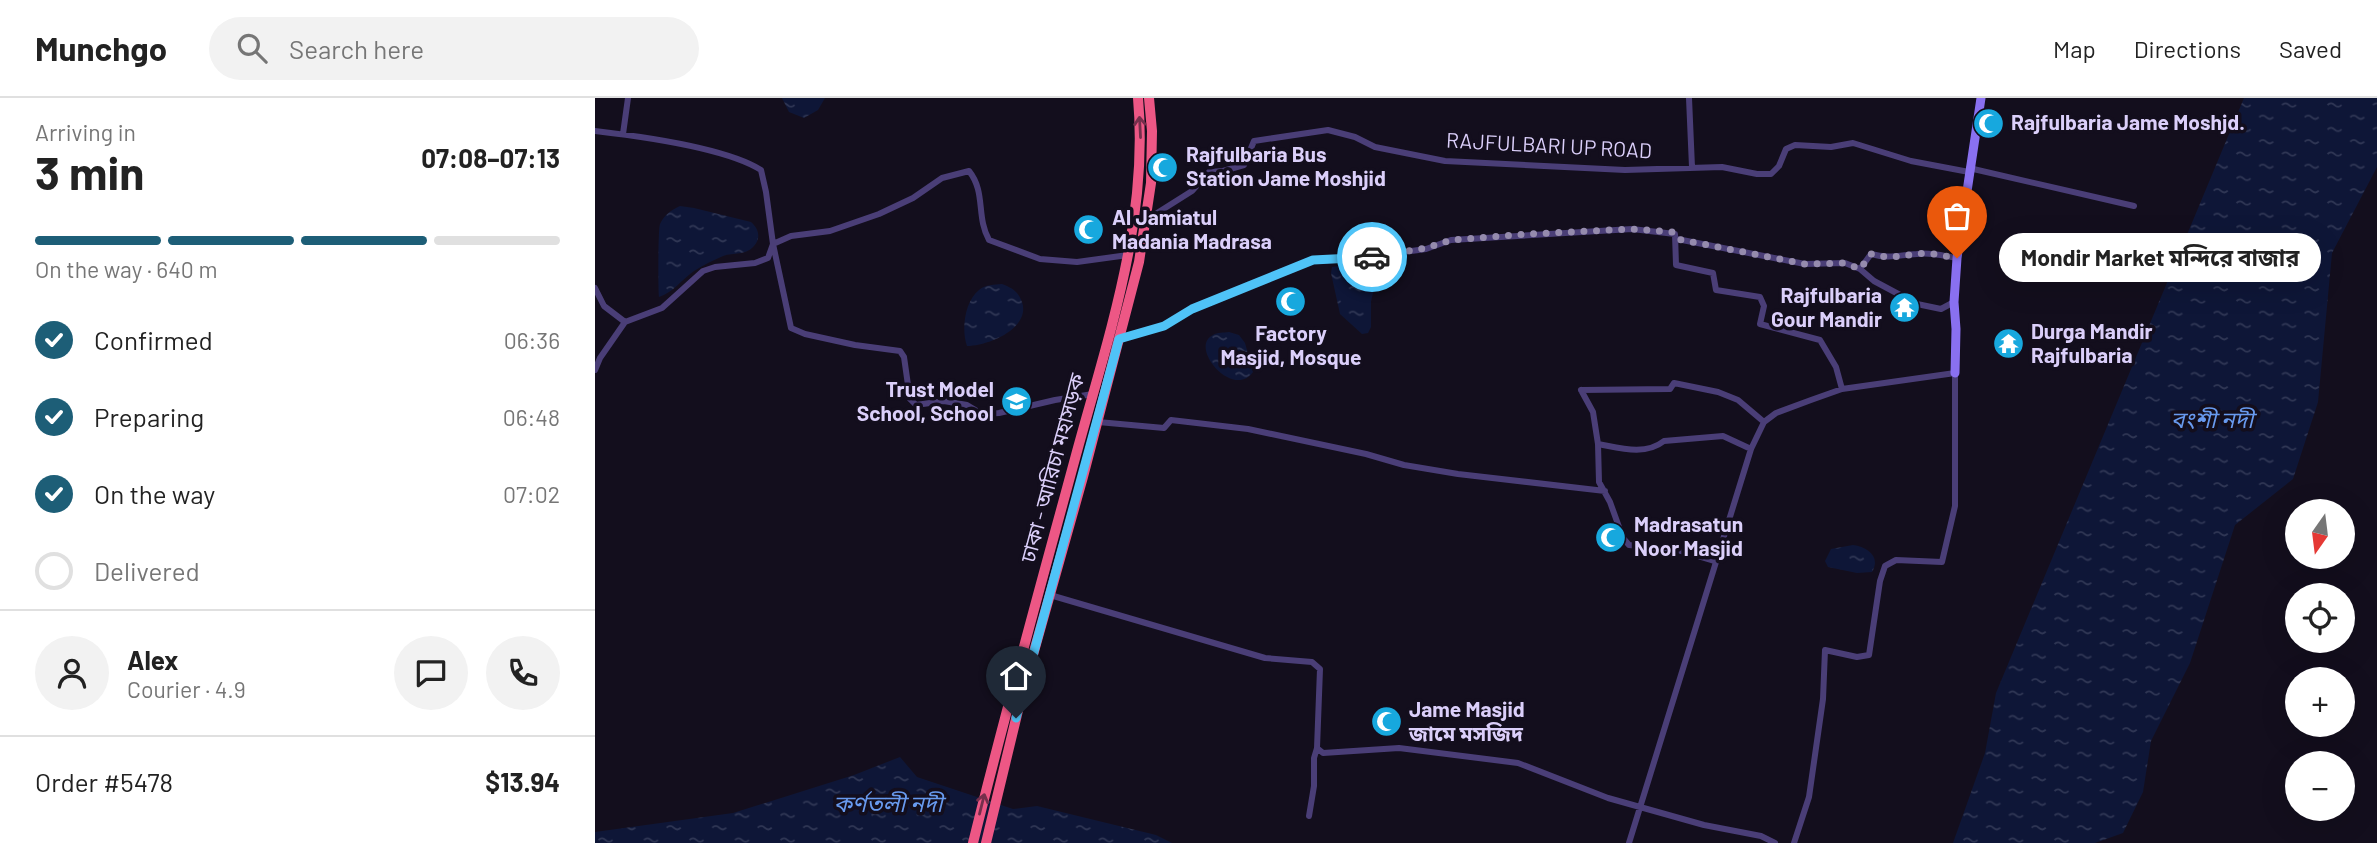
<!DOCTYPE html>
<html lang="en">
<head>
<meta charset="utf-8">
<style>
	body { margin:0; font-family:Barlow,"Noto Sans Bengali",sans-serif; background:#f2f2f2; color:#222; height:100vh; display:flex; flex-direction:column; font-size:26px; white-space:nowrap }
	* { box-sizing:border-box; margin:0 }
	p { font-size:23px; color:#767676 }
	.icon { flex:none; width:38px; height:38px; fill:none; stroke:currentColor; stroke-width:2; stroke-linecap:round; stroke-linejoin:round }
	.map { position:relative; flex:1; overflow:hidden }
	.sheet { display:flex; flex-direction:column; background:#fff; width:595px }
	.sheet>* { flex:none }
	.needle { width:46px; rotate:194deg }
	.buttons { position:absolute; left:1690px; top:401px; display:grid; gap:14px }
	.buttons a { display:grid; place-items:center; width:70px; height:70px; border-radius:50%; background:#fff; box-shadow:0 7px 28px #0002; font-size:35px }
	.pin { position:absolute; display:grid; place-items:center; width:60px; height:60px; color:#fff; margin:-72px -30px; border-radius:50% 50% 50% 0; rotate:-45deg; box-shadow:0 0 7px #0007 }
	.pin .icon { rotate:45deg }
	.courier { position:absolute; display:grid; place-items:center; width:70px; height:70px; margin:-35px; border:5px solid #4fc3f7; border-radius:50%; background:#fff; color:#222; box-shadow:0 2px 9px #0007 }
	.bubble { position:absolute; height:49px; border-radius:24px; background:#fff; box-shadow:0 7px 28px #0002; font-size:23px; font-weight:700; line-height:49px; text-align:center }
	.overview em { font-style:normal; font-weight:700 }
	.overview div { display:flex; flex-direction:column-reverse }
	.overview { display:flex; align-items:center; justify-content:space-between; height:119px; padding:0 35px }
	h1 { font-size:46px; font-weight:700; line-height:52px }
	.bar { display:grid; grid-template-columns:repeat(4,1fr); gap:10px 7px; align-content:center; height:84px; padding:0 35px }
	.bar i { height:9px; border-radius:5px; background:#e0e0e0 }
	.bar .selected { background:#1d5e77 }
	.bar p { grid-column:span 4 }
	.line { display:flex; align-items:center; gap:18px; padding:0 35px; border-top:2px solid #e0e0e0 }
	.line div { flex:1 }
	.round { display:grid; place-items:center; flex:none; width:74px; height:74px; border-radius:37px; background:#f2f2f2 }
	ol { padding:0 35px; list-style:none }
	li { display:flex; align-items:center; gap:21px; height:77px }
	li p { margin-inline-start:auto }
	li .icon { padding:7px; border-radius:50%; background:#1d5e77; color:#fff; stroke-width:4 }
	li:last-child { color:#767676 }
	li i { width:38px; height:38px; border:4px solid #e0e0e0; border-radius:50% }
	header { display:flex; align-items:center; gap:42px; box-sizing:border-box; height:98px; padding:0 35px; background:#fff; border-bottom:2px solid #e0e0e0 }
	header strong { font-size:33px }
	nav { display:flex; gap:38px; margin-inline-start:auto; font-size:24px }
	.search { width:490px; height:63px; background:#f2f2f2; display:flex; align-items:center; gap:18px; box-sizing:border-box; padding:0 24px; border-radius:38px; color:#767676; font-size:26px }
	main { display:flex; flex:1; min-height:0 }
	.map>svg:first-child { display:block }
	.water { fill:url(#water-ripples) }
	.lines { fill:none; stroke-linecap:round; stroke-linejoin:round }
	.street { stroke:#4a3e77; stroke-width:6 }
	.secondary { stroke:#8970f0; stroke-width:9 }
	.highway { stroke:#ed5785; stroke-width:10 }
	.oneway { stroke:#752f4c }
	.done { stroke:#958bad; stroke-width:7; stroke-dasharray:0 12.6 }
	.route { stroke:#4fc3f7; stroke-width:9 }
	.labels { text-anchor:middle; stroke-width:7; stroke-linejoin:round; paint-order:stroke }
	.poi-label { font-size:21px; font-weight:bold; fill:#dbcffa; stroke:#130e1d; text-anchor:start }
	.street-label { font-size:21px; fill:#dbcffa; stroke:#130e1d }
	.water-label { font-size:23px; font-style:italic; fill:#689aef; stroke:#130e1d }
</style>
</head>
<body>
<header>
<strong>Munchgo</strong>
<div class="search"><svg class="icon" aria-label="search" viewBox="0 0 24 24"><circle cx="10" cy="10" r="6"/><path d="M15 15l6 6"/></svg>Search here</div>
<nav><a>Map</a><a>Directions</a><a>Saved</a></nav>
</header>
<main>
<section class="sheet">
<div class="overview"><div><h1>3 min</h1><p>Arriving in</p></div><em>07:08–07:13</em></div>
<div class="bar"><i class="selected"></i><i class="selected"></i><i class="selected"></i><i></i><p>On the way · 640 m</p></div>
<ol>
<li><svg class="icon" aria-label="check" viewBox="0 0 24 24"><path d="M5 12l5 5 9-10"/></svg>Confirmed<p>06:36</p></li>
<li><svg class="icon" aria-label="check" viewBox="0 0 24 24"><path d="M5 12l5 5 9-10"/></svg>Preparing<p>06:48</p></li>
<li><svg class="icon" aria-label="check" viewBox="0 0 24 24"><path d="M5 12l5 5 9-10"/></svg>On the way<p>07:02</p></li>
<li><i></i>Delivered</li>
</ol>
<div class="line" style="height:126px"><a class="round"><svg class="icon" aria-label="person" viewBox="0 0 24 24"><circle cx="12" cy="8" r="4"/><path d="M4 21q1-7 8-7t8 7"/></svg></a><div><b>Alex</b><p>Courier · 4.9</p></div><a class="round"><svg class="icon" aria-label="chat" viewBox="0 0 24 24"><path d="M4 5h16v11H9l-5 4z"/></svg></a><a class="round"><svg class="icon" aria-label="phone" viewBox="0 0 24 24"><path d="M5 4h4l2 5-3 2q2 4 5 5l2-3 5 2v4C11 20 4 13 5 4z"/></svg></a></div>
<div class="line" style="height:91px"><div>Order #5478</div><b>$13.94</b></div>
</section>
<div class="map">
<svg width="1782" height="745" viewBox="0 0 1782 745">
	<defs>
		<pattern id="water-ripples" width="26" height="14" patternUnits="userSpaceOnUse" patternTransform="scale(1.75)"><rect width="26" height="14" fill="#0e1637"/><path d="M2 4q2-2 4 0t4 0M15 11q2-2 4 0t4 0" fill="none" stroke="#303755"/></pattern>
	</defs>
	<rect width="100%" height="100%" fill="#130e1d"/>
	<!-- water -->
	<path class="water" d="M187,0H230L223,12L209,20L194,14Z
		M1649,0H1782V69L1737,155L1723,304L1698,381L1640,427L1595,565L1556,643L1548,694L1528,735L1500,745H1358L1390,655L1401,595Z
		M85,108L99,110L156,124C164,131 166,140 159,148C150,158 139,154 128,158C119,162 108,167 99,173C86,182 79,194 64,199C63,192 63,131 65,126C70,116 75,113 85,108Z
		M771,164L779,191L776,203V229L773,235L767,236L745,216L736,175L737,169Z
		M407,186C417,190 423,193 427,204C436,231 392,248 372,248C366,231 370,203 384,192C391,186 399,187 407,186Z
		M634,234L644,237L650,245L658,274C638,302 593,249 618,237C622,234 629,235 634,234Z
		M1258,447C1273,449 1286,459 1277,474L1262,475L1233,469L1230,463L1236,451Z
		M305,659L322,679L418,711L442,708L561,737L577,745H0V734L138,715L259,677Z"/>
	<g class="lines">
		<!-- street -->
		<path class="street" d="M1094,0L1097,69
			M0,33C43,38 131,50 166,72L171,94L178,146L196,230L210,236L260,247L305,253L309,259L315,301L321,307L349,303L372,307L387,316L404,315L460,302L498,296
			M28,36L33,0
			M1374,70L1539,108
			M551,122L597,93L614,74L628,73L649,67L659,43L733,32L760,39L780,49L850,63L1030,72L1127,69L1162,76H1176L1184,68L1191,51L1200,47L1236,49L1258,45L1316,63L1374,74
			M1082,141L1210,166L1250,165L1265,171L1279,183L1322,206L1346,211L1359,204
			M1265,171L1276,156C1295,161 1303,157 1322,156C1335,154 1349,158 1362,160
			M0,190L9,208L30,224
			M524,241L569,228L597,211L718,162L779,158L831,151L856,142L1037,131L1080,136L1081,167L1118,175L1121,192L1165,199L1169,208L1165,226L1225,242L1241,269L1247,291
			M0,272L5,260L30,224L67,210L108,173L120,169L160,165L173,160L178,146L196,138L235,133L284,116L318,100L347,80L374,73C391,94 381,119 394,142L445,161L482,164L533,157
			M986,292L998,314L1003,346L1004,384L1015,404L1028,440L1034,447L1083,452L1120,463
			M986,292L1075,291L1079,285L1123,294L1143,302L1169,324
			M503,324L569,330L576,322L653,331L771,356L809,367L863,376L1010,393
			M1003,346C1025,350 1050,358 1069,343L1128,338L1156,351
			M455,497L670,560L717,564L725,571L722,650L728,655L804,650L923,665L1013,700L1109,727L1166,738L1180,745
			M714,718L719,688V660L722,650
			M1034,745L1156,351L1169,324L1181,315L1216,302L1247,291L1360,275V408L1347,464L1301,462L1290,468L1285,483L1274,557L1262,559L1230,552L1228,601L1214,699L1199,745"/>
		<!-- secondary -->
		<path class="secondary" d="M1360,275L1361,231L1359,204L1362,160L1386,0"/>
		<!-- highway -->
		<path class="highway" d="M378,745C410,615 446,486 481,357C513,239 554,123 543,0
			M391,745L427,596L488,379L544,164L556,85L557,33L554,0"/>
	</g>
	<!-- one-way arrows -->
	<defs><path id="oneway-shaft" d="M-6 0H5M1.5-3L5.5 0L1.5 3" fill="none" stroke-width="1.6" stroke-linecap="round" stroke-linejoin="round" transform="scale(1.75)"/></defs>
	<g class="oneway">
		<use href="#oneway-shaft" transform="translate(545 29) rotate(-93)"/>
		<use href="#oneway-shaft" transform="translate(387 706) rotate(-76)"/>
	</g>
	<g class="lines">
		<!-- done -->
		<path class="done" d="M777,159L831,150L856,142L934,136L1037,131L1077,134L1082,141L1210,166L1250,165L1265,171L1276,156C1295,161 1303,158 1322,156C1335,154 1349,158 1362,160"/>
		<!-- route -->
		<path class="route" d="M421,620L524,241L569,228L597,211L718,162L777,159"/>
	</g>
	<!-- icons -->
	<defs>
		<symbol id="mosque-disc" viewBox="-11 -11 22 22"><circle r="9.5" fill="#17a8de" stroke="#130e1d"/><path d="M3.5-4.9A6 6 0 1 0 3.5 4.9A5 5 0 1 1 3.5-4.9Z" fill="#fff"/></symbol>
		<symbol id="temple-disc" viewBox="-11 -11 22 22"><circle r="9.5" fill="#17a8de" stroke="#130e1d"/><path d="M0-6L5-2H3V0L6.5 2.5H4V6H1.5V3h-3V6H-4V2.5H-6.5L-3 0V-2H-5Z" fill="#fff"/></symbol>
		<symbol id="school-disc" viewBox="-11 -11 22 22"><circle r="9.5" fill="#17a8de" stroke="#130e1d"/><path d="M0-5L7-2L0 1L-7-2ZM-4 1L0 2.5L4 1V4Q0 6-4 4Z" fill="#fff"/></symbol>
	</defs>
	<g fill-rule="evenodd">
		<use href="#mosque-disc" x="1376" y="8" width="35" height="35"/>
		<use href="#mosque-disc" x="550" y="52" width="35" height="35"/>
		<use href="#mosque-disc" x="476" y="114" width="35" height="35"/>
		<use href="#mosque-disc" x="678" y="186" width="35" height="35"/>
		<use href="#temple-disc" x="1292" y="192" width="35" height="35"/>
		<use href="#temple-disc" x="1396" y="228" width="35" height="35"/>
		<use href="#school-disc" x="404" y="286" width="35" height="35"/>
		<use href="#mosque-disc" x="998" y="422" width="35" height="35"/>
		<use href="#mosque-disc" x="774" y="606" width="35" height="35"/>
	</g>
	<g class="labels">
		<!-- poi labels -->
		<g class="poi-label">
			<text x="1416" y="32">Rajfulbaria Jame Moshjd.</text>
			<text x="591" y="64">Rajfulbaria Bus<tspan x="591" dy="24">Station Jame Moshjid</tspan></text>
			<text x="517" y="127">Al Jamiatul<tspan x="517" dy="24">Madania Madrasa</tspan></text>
			<text x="1287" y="205" text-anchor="end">Rajfulbaria<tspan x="1287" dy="24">Gour Mandir</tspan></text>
			<text x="1436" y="241">Durga Mandir<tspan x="1436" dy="24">Rajfulbaria</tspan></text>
			<text x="696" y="243" text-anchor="middle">Factory<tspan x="696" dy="24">Masjid, Mosque</tspan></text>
			<text x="399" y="299" text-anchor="end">Trust Model<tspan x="399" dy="24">School, School</tspan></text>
			<text x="1039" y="434">Madrasatun<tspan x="1039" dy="24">Noor Masjid</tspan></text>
			<text x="814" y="619">Jame Masjid<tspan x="814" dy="24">জামে মসজিদ</tspan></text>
		</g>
		<!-- street labels -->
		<g class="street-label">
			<text transform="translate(954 48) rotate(3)" y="7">RAJFULBARI UP ROAD</text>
			<text transform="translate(458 370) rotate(-75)" y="7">ঢাকা - আরিচা মহাসড়ক</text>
		</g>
		<!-- water labels -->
		<g class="water-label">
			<text x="1617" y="330">বংশী নদী</text>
			<text x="293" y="714">কর্ণতলী নদী</text>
		</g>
	</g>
</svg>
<div class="buttons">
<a><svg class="needle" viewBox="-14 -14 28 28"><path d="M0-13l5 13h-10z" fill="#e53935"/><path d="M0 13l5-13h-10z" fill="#767676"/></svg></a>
<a><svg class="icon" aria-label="locate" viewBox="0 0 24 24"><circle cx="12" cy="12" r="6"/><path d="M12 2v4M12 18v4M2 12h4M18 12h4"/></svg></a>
<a>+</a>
<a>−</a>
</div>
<div class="pin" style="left:1362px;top:160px;background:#ea580c"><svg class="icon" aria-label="bag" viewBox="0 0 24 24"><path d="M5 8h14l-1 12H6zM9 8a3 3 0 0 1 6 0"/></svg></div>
<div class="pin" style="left:421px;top:620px;background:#1f2937"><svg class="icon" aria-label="home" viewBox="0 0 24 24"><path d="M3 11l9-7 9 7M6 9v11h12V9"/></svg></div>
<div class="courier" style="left:777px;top:159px"><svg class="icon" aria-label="car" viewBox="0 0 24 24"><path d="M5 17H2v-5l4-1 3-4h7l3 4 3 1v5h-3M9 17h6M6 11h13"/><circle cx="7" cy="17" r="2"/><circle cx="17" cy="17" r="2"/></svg></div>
<div class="bubble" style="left:1404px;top:135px;width:322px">Mondir Market মন্দিরে বাজার</div>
</div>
</main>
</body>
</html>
